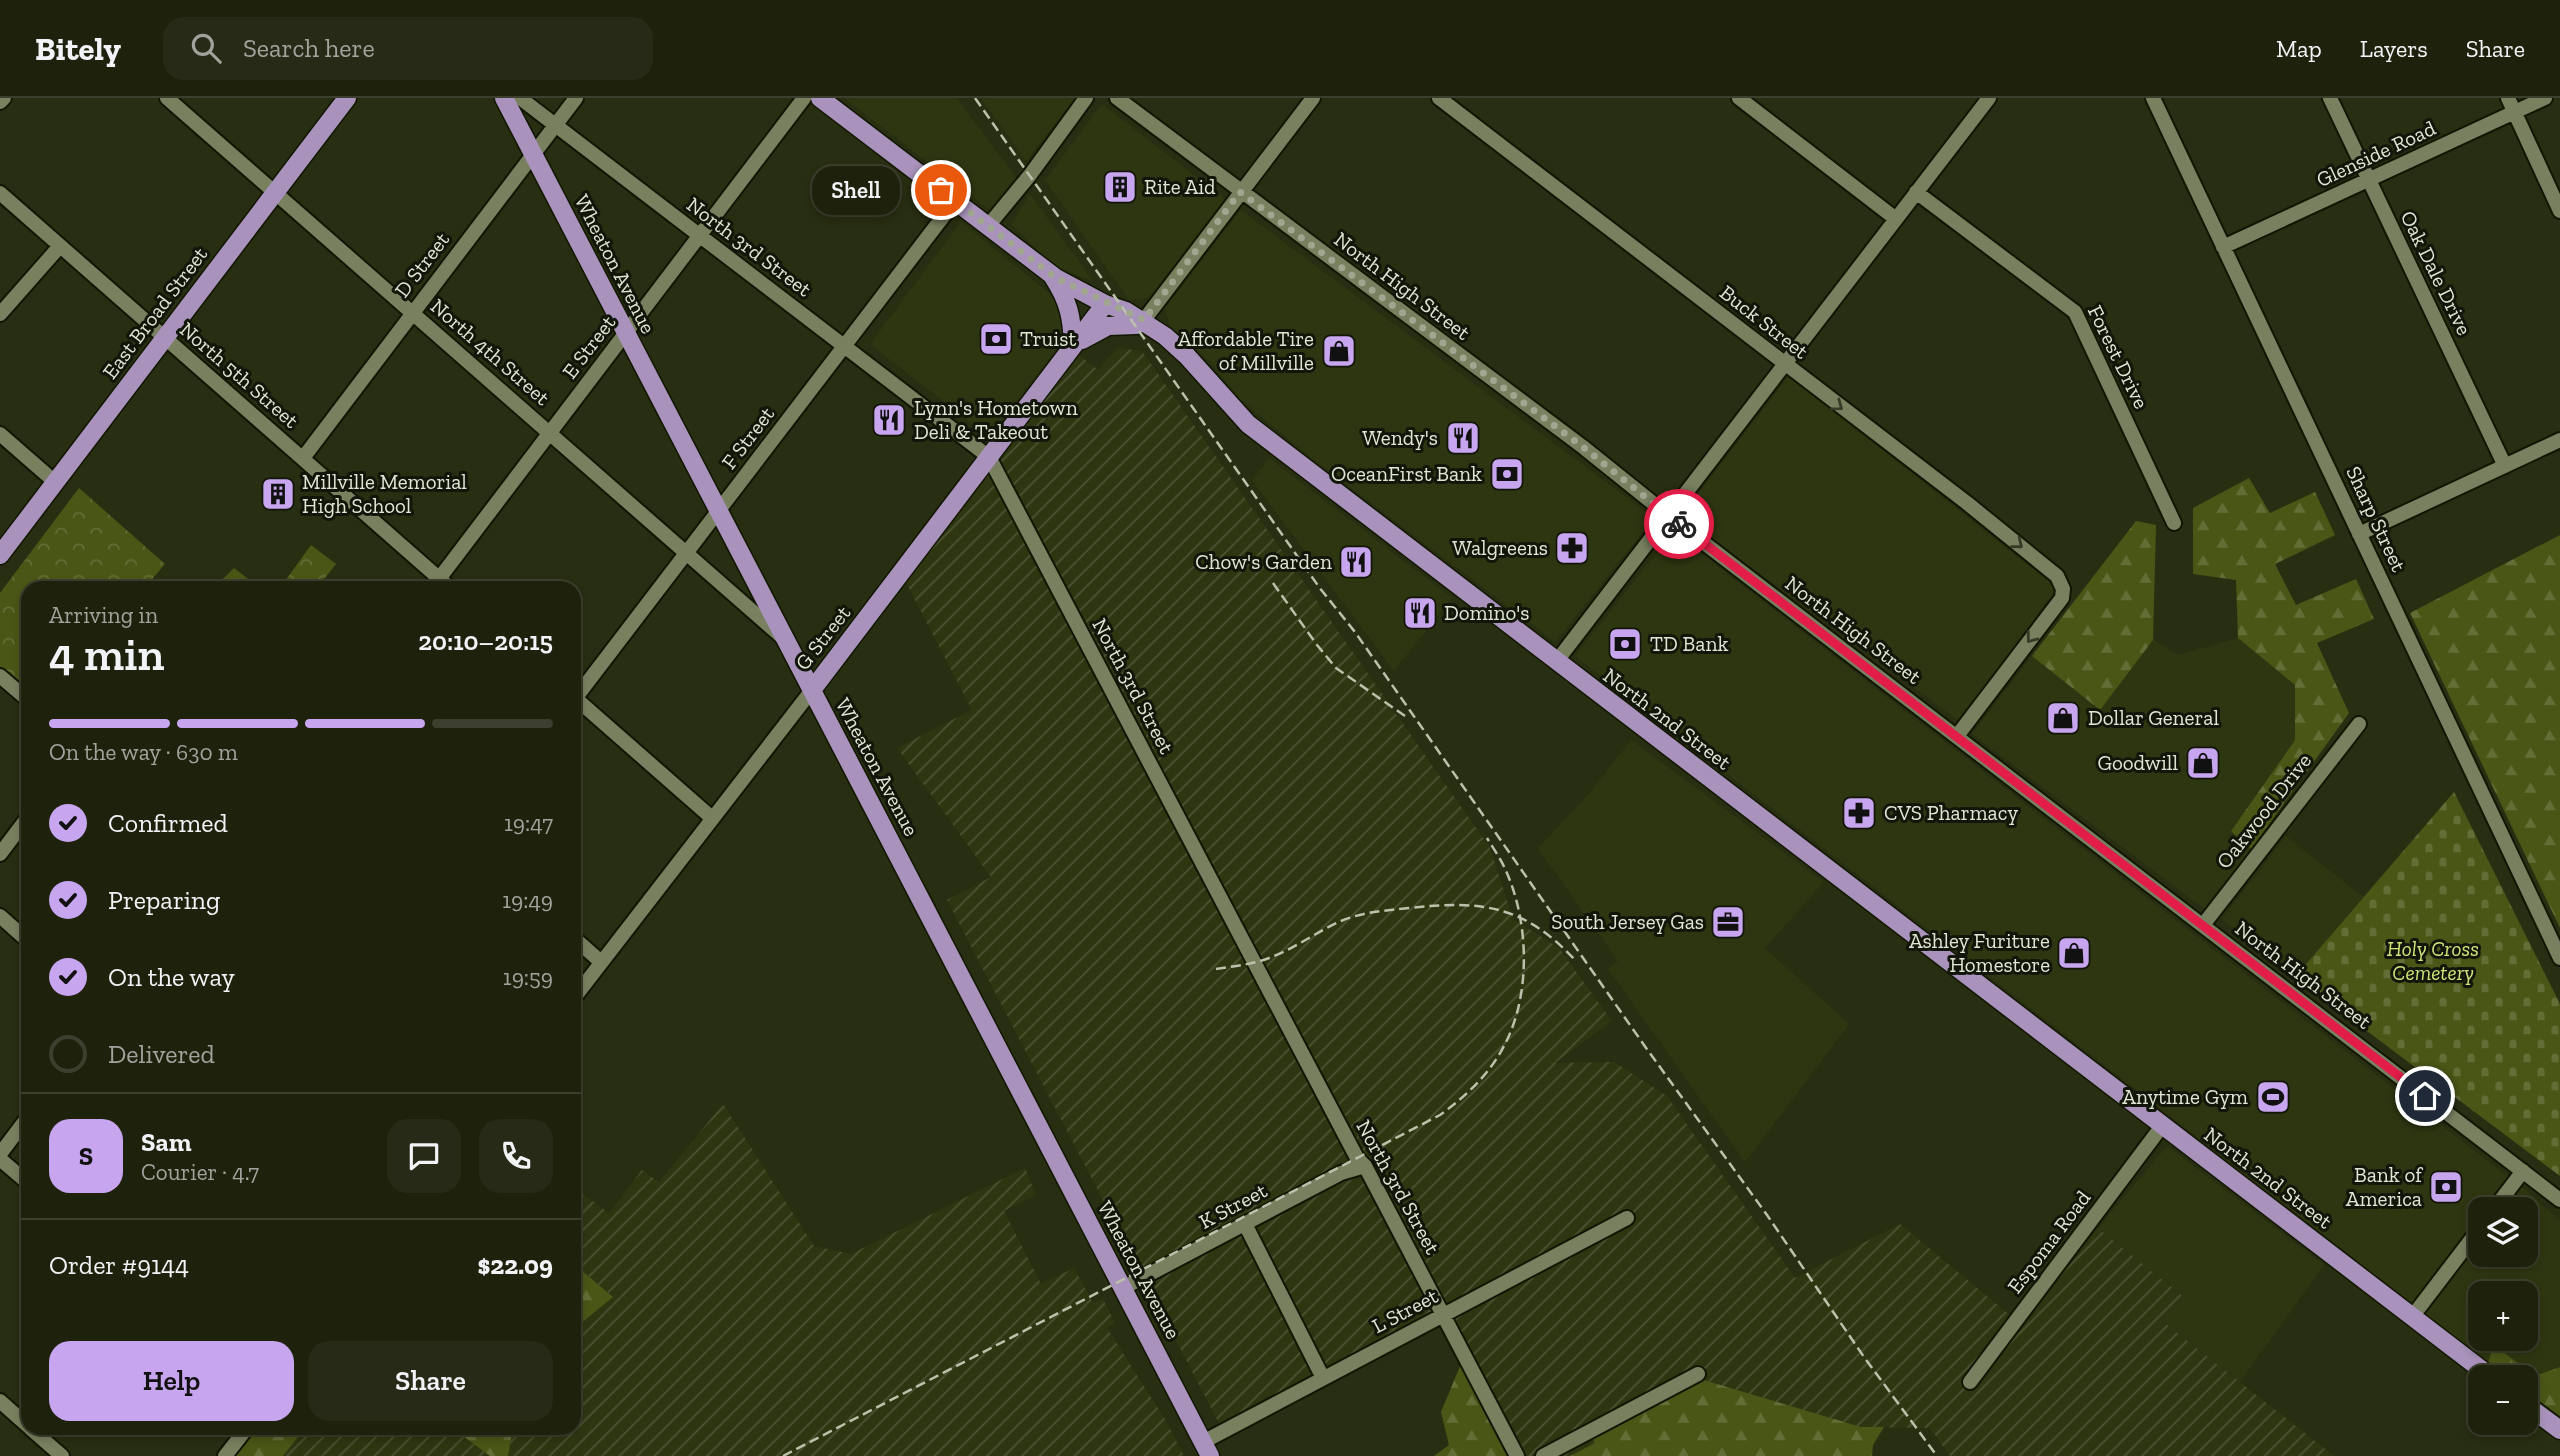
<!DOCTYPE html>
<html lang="en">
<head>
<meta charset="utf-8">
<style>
	body { margin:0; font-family:"Zilla Slab",serif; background:#262a16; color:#f1f3f6; height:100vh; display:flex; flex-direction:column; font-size:26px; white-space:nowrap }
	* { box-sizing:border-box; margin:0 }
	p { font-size:23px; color:#a1a49d }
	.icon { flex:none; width:38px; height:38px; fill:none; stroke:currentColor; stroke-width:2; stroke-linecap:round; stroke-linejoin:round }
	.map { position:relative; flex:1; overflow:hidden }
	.panel { position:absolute; left:21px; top:483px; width:560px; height:854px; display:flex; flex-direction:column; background:#1e220d; border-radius:21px; box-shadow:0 4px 10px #0003,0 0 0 2px #3c3f2e }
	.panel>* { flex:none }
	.controls { position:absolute; left:2468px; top:1099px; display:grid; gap:14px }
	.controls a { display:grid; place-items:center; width:70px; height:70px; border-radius:14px; background:#1e220d; box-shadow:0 4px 10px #0003,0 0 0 2px #3c3f2e; font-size:35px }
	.pin { position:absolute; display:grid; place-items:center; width:60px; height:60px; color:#fff; margin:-30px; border:4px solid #fff; border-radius:50%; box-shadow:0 2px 7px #0007 }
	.courier { position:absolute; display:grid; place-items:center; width:70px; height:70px; margin:-35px; border:5px solid #e11d48; border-radius:50%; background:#fff; color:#222; box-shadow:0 2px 9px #0007 }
	.bubble { position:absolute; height:49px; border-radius:21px; background:#1e220d; box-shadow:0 4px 10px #0003,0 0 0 2px #3c3f2e; font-size:23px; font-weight:600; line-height:49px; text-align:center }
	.summary em { font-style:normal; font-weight:600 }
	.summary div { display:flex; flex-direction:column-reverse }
	.summary { display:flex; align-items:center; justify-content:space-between; height:119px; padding:0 28px }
	h1 { font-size:46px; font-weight:600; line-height:52px }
	.bar { display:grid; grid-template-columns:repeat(4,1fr); gap:10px 7px; align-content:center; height:84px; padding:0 28px }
	.bar i { height:9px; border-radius:5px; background:#3c3f2e }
	.bar .selected { background:#c8a6ef }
	.bar p { grid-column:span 4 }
	.line { display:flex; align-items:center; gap:18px; padding:0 28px; border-top:2px solid #3c3f2e }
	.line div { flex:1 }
	.round { display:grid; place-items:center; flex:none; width:74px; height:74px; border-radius:21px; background:#262a16 }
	ol { padding:0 28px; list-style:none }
	li { display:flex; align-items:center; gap:21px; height:77px }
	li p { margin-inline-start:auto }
	li .icon { padding:7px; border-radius:50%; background:#c8a6ef; color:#111; stroke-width:4 }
	li:last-child { color:#a1a49d }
	li i { width:38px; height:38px; border:4px solid #3c3f2e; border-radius:50% }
	.action { display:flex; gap:14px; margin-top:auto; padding:14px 28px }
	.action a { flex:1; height:80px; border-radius:21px; background:#c8a6ef; color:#111; font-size:28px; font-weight:600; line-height:80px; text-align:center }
	.action a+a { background:#262a16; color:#f1f3f6 }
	header { display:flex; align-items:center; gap:42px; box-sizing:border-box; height:98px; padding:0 35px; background:#1e220d; border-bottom:2px solid #3c3f2e }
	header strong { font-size:33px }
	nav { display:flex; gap:38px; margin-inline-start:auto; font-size:24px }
	.search { width:490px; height:63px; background:#262a16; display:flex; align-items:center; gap:18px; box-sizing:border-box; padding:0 24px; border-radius:21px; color:#a1a49d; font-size:26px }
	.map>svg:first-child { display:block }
	.built { fill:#2e3611; fill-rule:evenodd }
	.industrial { fill:url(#industrial-furrows) }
	.forest { fill:url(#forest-firs) }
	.cemetery { fill:url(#cemetery-stones) }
	.park { fill:url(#park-crowns) }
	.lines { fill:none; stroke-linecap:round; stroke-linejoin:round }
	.minor-casing { stroke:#111600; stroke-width:18 }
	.major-casing { stroke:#111600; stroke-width:21 }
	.minor { stroke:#788060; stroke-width:14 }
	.major { stroke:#a993bc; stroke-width:18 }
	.rail { stroke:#bcc1ac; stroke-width:2.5; stroke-dasharray:10 5; stroke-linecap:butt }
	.oneway { stroke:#363a27 }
	.done { stroke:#a0a690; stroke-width:7; stroke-dasharray:0 12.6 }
	.route { stroke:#e11d48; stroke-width:9 }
	.labels { text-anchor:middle; stroke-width:6; stroke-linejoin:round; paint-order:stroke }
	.street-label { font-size:21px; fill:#e1e6d4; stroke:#121509 }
	.poi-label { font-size:21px; fill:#e1e6d4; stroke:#121509; text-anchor:end }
	.park-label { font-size:21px; font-style:italic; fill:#cde679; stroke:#121509 }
</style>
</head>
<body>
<header>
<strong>Bitely</strong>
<div class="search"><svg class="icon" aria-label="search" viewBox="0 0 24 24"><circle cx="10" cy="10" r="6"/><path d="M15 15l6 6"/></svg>Search here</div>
<nav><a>Map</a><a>Layers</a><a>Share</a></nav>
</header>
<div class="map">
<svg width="2560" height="1358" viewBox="0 0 2560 1358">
	<defs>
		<pattern id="industrial-furrows" width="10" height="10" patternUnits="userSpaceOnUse" patternTransform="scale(1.75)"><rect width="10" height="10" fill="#2e3611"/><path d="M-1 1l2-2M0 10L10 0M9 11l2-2" fill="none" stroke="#4c5333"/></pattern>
		<pattern id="forest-firs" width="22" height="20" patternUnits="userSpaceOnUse" patternTransform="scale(1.75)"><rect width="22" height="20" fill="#495616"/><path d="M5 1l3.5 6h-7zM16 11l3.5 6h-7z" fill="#636e37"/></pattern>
		<pattern id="cemetery-stones" width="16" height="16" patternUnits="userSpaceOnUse" patternTransform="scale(1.75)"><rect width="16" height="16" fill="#495616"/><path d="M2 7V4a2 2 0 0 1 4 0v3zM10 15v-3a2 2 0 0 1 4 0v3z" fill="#636e37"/></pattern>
		<pattern id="park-crowns" width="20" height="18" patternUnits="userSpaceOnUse" patternTransform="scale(1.75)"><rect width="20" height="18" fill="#495616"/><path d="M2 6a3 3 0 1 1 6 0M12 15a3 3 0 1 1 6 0" fill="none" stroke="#636e37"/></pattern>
	</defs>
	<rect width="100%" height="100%" fill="#282e11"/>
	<!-- built -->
	<path class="built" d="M844,0H957L1016,79L990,112Z
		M981,0H1075L1026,63Z
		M1102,6L1225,101L1149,200L1129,202L1045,82Z
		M1030,96L1094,184L1053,167L1011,126Z
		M1241,112L1654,420L1555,544L1308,357L1241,302L1212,266L1170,228L1165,210Z
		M961,124L1059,203L1064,232L1057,250L989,339L870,246Z
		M1789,278L2057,490L1959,623L1681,418Z
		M1269,360L1452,500L1394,573L1252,382Z
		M1673,434L2524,1091L2560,1122V1269L2535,1279L2494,1247L2488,1264L1575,558ZM2480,1111H2525V1157H2480ZM2480,1195H2525V1241H2480Z
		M2238,540L2295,586V642L2231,732L2251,751L2207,813L1972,636L2032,558L2100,612L2153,542L2179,557Z
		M1631,642L1824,784L1765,850L1849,926L1745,1064L1608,871L1618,863L1538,750L1586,699Z
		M2286,738L2363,799L2295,879L2222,821Z
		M2167,1048L2324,1167L2240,1284L2166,1226L2185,1200L2098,1130Z"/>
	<!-- industrial -->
	<path class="industrial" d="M1117,250L1142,253L1490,750L1513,821L1559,850L1612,923L1555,965L1614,964L1667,998L1795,1180L1900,1126L2023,1228L2098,1130L2185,1200L2166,1226L2334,1358H1950L1930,1330L1861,1329L1690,1278L1589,1334L1595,1345L1570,1358H1511L1442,1219L1222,1331L947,802L991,779L897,650L972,612L901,475L1071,251L1098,272Z
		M723,1006L814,1148L851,1156L1025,1070L1036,1097L1004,1113L1041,1186L1074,1170L1093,1205L1103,1201L1115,1225L1107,1230L1165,1321L1184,1358H508L513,1330H574V1231L613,1199L574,1166V1090L609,1115L642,1072L659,1084Z
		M305,1330H452L490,1358H283Z"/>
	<!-- forest -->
	<path class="forest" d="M2249,380L2270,415L2315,394L2335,437L2275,466L2296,507L2356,481L2374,521L2317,545L2349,615L2251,751L2231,733L2295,642V587L2238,540L2236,482L2193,476V410Z
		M2136,423L2156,427L2153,542L2100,612L2032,558Z
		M2560,437V830L2410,515Z
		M574,1166L613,1199L574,1231Z
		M2494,1247L2535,1278L2560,1269V1318L2525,1292V1279H2508L2488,1264Z
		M1463,1261L1511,1358H1434L1449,1347L1441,1314Z
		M1690,1278L1861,1329H1884L1873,1347L1872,1358H1570L1595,1345L1589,1334Z
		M247,1330H305L283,1358H225Z
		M452,1330H513L508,1358H490Z"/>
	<!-- cemetery -->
	<path class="cemetery" d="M2454,694L2560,906V1078L2295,879Z"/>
	<!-- park -->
	<path class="park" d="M79,390L165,466L148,486L152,490H28V603L0,579V495Z
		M311,447L336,466L317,490H280Z
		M234,470L260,490H214Z"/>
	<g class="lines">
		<defs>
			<path id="minor" d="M167,0L782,539
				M520,0L989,359L1357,1060L1365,1068L1517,1358
				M1117,0L1583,349L1669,418L2560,1102
				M1439,0L1967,405L2057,478L2063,491L2062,500L1957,638
				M1739,0L1896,121
				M2153,0L2560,860
				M2330,0L2505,368
				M2508,0L2560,113
				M0,4L4,0
				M1916,94L2075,214L2174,425
				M0,95L450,490
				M988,128L1030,77L1086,0
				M2223,149L2545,0
				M0,216L60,148
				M1144,222L1313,0
				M0,336L55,384
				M303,360L576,0
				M2359,436L2560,342
				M432,490L804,0
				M1556,564L1989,0
				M0,578L28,602
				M574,599L712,720
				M574,602L955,103
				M0,756L28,719
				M0,818L28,843
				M2203,827L2359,626
				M574,840L601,864
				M574,900L812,592
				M0,1056L28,1019
				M0,1061L28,1085
				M2494,1111L2523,1073
				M1245,1126L1323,1280
				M1123,1190L1341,1075L1365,1068
				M2412,1219L2480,1130
				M1970,1284L2162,1028
				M0,1303L28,1328
				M30,1330L62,1358
				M1203,1344L1627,1120
				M225,1358L247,1330
				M1543,1358L1698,1276"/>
			<path id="major" d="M504,0L1210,1358
				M820,0L1056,180L1105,206L1126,213L1165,238L1187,258L1248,326L2491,1279
				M1053,179C1069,204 1072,219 1073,248
				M1082,242L1108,228L1136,227L1144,222
				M0,457L347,0
				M812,592L1105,206
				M2525,1306L2560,1332"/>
		</defs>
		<!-- minor casing -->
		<use href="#minor" class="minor-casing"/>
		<!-- major casing -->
		<use href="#major" class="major-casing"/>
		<!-- minor -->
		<use href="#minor" class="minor"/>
		<!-- major -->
		<use href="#major" class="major"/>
		<!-- rail -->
		<path class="rail" d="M975,0L1319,489L1355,534L1644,947L1767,1117L1864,1259L1937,1358
			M1273,485L1317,547L1336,570L1405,618
			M1216,871C1236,868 1256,866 1274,858C1297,849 1318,833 1341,823C1366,813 1384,813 1409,810C1481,802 1524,807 1575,862
			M783,1358L1440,1017C1466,998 1490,976 1505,946C1531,896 1529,824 1506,773C1501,761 1493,750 1487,740"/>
	</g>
	<!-- one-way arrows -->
	<defs><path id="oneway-chevron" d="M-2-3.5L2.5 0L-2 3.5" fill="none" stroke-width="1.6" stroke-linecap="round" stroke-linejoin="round" transform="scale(1.75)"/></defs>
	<g class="oneway">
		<use href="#oneway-chevron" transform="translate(1838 308) rotate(37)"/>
		<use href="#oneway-chevron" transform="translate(2018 446) rotate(39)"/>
		<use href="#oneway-chevron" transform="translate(2031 540) rotate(127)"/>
	</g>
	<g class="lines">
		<!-- done -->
		<path class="done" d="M941,92L1056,180L1144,222L1240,94L1583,349L1679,426"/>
		<!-- route -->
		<path class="route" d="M1679,426L2425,998"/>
	</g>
	<!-- icons -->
	<defs>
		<symbol id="building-square" viewBox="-11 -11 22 22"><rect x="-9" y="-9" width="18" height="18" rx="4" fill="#c8a6ef" stroke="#121509"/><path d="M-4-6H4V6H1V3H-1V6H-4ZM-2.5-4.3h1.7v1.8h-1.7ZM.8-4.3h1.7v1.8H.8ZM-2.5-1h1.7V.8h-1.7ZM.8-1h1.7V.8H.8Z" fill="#111"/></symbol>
		<symbol id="bank-square" viewBox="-11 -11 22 22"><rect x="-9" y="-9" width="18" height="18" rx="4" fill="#c8a6ef" stroke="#121509"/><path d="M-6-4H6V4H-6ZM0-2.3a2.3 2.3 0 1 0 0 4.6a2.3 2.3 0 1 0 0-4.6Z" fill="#111"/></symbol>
		<symbol id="shop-square" viewBox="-11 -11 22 22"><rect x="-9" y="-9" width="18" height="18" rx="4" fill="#c8a6ef" stroke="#121509"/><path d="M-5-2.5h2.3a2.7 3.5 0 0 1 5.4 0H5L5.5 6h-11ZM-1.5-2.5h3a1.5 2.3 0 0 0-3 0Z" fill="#111"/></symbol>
		<symbol id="restaurant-square" viewBox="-11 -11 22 22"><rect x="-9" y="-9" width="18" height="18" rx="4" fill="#c8a6ef" stroke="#121509"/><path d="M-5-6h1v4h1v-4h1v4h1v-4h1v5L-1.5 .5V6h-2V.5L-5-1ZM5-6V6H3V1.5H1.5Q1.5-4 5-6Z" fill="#111"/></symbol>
		<symbol id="pharmacy-square" viewBox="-11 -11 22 22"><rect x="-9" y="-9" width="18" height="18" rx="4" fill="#c8a6ef" stroke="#121509"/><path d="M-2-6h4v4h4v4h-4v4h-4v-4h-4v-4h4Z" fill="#111"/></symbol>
		<symbol id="office-square" viewBox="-11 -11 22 22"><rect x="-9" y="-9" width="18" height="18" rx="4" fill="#c8a6ef" stroke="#121509"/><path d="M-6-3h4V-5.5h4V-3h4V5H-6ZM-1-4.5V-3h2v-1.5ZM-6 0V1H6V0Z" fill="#111"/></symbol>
		<symbol id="stadium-square" viewBox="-11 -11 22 22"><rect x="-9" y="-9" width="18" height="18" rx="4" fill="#c8a6ef" stroke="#121509"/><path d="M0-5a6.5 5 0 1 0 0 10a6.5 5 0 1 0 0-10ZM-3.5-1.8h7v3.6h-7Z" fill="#111"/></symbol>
	</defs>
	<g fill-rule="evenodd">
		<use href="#building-square" x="1101" y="70" width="38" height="38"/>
		<use href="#bank-square" x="977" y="222" width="38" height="38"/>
		<use href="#shop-square" x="1320" y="234" width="38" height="38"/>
		<use href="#restaurant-square" x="870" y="303" width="38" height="38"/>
		<use href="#restaurant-square" x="1444" y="321" width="38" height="38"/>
		<use href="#bank-square" x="1488" y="357" width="38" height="38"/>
		<use href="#building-square" x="259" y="377" width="38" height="38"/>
		<use href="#pharmacy-square" x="1553" y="431" width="38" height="38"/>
		<use href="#restaurant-square" x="1337" y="445" width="38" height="38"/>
		<use href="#restaurant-square" x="1401" y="496" width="38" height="38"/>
		<use href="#bank-square" x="1606" y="527" width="38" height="38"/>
		<use href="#shop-square" x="2044" y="601" width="38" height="38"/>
		<use href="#shop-square" x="2184" y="646" width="38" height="38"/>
		<use href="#pharmacy-square" x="1840" y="696" width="38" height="38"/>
		<use href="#office-square" x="1709" y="805" width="38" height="38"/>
		<use href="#shop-square" x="2055" y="836" width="38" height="38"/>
		<use href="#stadium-square" x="2254" y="980" width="38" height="38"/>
		<use href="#bank-square" x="2427" y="1070" width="38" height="38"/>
	</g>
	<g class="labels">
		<!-- street labels -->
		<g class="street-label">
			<text transform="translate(2376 56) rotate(-25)" y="7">Glenside Road</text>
			<text transform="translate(749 149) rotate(37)" y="7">North 3rd Street</text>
			<text transform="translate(615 166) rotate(63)" y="7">Wheaton Avenue</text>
			<text transform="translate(422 167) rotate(-53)" y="7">D Street</text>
			<text transform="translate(2436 175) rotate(64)" y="7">Oak Dale Drive</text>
			<text transform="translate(1402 188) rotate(37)" y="7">North High Street</text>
			<text transform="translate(155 215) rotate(-53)" y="7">East Broad Street</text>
			<text transform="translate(1764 224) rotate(38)" y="7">Buck Street</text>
			<text transform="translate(589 249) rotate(-53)" y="7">E Street</text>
			<text transform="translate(490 254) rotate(41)" y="7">North 4th Street</text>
			<text transform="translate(2118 259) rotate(64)" y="7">Forest Drive</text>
			<text transform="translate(239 277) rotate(41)" y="7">North 5th Street</text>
			<text transform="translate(748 340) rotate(-53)" y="7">F Street</text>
			<text transform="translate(2376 421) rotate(65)" y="7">Sharp Street</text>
			<text transform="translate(1853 532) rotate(37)" y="7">North High Street</text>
			<text transform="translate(823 540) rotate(-52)" y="7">G Street</text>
			<text transform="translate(1133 588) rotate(62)" y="7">North 3rd Street</text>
			<text transform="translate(1667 621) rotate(37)" y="7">North 2nd Street</text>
			<text transform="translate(877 669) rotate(62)" y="7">Wheaton Avenue</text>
			<text transform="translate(2264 713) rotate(-52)" y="7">Oakwood Drive</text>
			<text transform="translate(2303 877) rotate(37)" y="7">North High Street</text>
			<text transform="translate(2268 1080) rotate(37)" y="7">North 2nd Street</text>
			<text transform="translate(1398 1089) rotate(61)" y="7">North 3rd Street</text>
			<text transform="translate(1233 1108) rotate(-28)" y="7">K Street</text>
			<text transform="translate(2049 1144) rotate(-53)" y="7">Espoma Road</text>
			<text transform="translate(1139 1172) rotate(62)" y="7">Wheaton Avenue</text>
			<text transform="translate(1405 1213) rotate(-28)" y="7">L Street</text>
		</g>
		<!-- poi labels -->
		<g class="poi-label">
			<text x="1144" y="96" text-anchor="start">Rite Aid</text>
			<text x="1020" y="248" text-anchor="start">Truist</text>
			<text x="1314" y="248">Affordable Tire<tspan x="1314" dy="24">of Millville</tspan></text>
			<text x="914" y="317" text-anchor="start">Lynn's Hometown<tspan x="914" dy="24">Deli &amp; Takeout</tspan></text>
			<text x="1438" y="347">Wendy's</text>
			<text x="1482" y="383">OceanFirst Bank</text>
			<text x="302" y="391" text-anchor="start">Millville Memorial<tspan x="302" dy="24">High School</tspan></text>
			<text x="1548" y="457">Walgreens</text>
			<text x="1332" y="471">Chow's Garden</text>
			<text x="1444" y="522" text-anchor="start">Domino's</text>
			<text x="1650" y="553" text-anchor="start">TD Bank</text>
			<text x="2088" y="627" text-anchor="start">Dollar General</text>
			<text x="2178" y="672">Goodwill</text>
			<text x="1884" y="722" text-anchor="start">CVS Pharmacy</text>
			<text x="1704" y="831">South Jersey Gas</text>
			<text x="2050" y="850">Ashley Furiture<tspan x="2050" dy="24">Homestore</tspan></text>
			<text x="2248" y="1006">Anytime Gym</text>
			<text x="2422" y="1084">Bank of<tspan x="2422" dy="24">America</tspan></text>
		</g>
		<!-- park labels -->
		<g class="park-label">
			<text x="2433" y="858">Holy Cross<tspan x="2433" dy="24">Cemetery</tspan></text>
		</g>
	</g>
</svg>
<div class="controls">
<a><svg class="icon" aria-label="layers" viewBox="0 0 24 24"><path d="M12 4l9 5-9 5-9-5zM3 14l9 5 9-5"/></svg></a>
<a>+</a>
<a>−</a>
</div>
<div class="pin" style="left:941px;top:92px;background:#ea580c"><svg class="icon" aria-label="bag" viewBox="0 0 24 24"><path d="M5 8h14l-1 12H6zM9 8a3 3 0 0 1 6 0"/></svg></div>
<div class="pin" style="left:2425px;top:998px;background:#1f2937"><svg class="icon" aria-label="home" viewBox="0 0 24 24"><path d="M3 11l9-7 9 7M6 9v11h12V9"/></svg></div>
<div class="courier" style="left:1679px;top:426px"><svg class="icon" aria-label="bike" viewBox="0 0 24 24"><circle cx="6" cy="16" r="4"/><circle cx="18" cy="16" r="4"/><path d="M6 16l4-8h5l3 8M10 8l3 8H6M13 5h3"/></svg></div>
<div class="bubble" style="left:812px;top:68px;width:88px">Shell</div>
<section class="panel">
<div class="summary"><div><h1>4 min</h1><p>Arriving in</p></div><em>20:10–20:15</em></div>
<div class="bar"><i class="selected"></i><i class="selected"></i><i class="selected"></i><i></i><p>On the way · 630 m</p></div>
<ol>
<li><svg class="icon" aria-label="check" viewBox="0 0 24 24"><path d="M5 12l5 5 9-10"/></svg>Confirmed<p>19:47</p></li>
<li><svg class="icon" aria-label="check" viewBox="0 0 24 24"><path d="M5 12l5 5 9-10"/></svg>Preparing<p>19:49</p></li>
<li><svg class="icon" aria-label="check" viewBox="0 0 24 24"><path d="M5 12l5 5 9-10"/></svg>On the way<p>19:59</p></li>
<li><i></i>Delivered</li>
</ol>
<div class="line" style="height:126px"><b class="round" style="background:#c8a6ef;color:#111">S</b><div><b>Sam</b><p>Courier · 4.7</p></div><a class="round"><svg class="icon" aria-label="chat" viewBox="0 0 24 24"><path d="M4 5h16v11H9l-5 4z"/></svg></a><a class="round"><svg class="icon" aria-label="phone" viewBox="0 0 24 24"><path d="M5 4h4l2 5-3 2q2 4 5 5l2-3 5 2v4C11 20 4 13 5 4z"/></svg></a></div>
<div class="line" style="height:91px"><div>Order #9144</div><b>$22.09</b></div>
<div class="action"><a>Help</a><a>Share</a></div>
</section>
</div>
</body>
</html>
